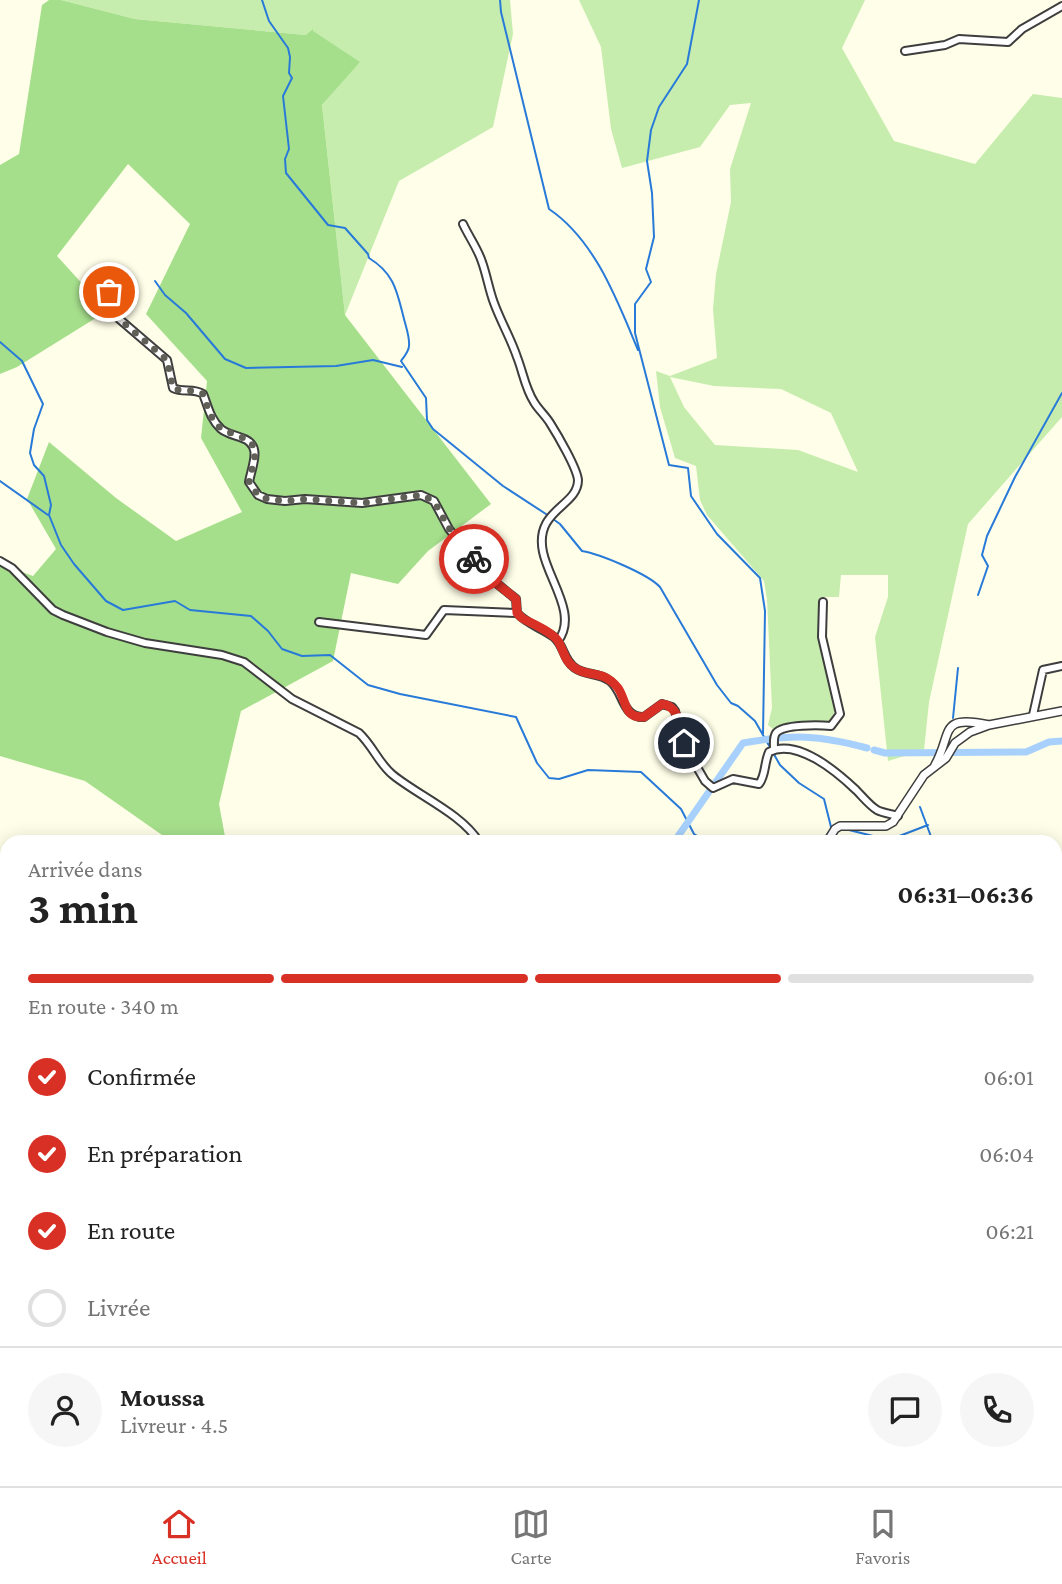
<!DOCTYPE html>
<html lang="fr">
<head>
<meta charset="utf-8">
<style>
	body { margin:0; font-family:"Crimson Pro",serif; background:#f6f6f6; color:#222; height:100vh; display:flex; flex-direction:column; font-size:26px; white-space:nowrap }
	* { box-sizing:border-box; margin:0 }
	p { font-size:23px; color:#767676 }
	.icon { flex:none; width:38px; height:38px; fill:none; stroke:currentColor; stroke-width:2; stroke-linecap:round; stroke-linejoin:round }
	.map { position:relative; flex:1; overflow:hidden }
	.details { position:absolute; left:0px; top:835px; width:1062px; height:653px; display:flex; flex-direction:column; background:#fff; border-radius:21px 21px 0 0; box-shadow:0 4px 18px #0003 }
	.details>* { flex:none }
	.pin { position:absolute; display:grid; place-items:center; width:60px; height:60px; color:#fff; margin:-30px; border:4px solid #fff; border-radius:50%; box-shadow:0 2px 7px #0007 }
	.courier { position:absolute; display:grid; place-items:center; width:70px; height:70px; margin:-35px; border:5px solid #d93025; border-radius:50%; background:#fff; color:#222; box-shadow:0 2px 9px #0007 }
	.overview em { font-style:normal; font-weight:700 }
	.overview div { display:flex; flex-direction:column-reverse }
	.overview { display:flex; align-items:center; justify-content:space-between; height:119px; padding:0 28px }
	h1 { font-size:46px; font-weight:700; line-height:52px }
	.bar { display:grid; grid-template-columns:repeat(4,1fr); gap:10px 7px; align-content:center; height:84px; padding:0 28px }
	.bar i { height:9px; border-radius:5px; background:#e0e0e0 }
	.bar .selected { background:#d93025 }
	.bar p { grid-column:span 4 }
	.line { display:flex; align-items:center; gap:18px; padding:0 28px; border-top:2px solid #e0e0e0 }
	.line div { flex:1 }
	.round { display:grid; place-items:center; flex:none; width:74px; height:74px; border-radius:37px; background:#f6f6f6 }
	ol { padding:0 28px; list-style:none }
	li { display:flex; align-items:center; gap:21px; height:77px }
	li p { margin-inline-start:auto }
	li .icon { padding:7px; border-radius:50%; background:#d93025; color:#fff; stroke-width:4 }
	li:last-child { color:#767676 }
	li i { width:38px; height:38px; border:4px solid #e0e0e0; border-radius:50% }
	.menu { display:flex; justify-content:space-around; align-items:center; height:98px; border-top:2px solid #e0e0e0; background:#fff; font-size:19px; color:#767676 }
	.menu a { display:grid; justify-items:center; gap:4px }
	.menu .selected { color:#d93025 }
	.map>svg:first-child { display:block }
	.green { fill:#c6edae; fill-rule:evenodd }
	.forest { fill:#a6df8c }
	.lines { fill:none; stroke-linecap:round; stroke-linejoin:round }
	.stream { stroke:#287ad9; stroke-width:2 }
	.canal { stroke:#a7d1fc; stroke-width:7 }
	.minor-casing { stroke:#3e3e3e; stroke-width:10 }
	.tertiary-casing { stroke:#3e3e3e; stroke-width:10 }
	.primary-casing { stroke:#1c1c1c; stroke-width:12 }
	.minor { stroke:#fff; stroke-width:6 }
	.tertiary { stroke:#fff; stroke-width:7 }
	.primary { stroke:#ffed58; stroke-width:9 }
	.done { stroke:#606058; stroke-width:7; stroke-dasharray:0 12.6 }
	.route { stroke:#d93025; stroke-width:9 }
</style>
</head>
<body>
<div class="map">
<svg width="1062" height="1486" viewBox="0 0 1062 1486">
	<rect width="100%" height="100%" fill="#fffee8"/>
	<!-- green -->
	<path class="green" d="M61,0H510L513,34L493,127L399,181L345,315L322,105L359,62L306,35L135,19Z
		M579,0H865L842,48L894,141L975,164L1033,94L1062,98V417L968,524L929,702L924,750L888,761L875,637L888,597V575H841L839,597H820L818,623L835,710L830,722L782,724L773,729L768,725L772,708L767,599L764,581L707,515L700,500L696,466L675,458L660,407L656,371L670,376L717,358L713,309L716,274L731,202L730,169L751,103L730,105L700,147L622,168L611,129L601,47ZM670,377L714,386L781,389L831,413L858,472L798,450L715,445L684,407Z
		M7,1069V1116L0,1114V1080Z"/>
	<!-- forest -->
	<path class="forest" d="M49,0H61L135,19L306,35L313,29V31L360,62L322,105L345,315L491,504L428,551L398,584L351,573L333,661L241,711L219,804L226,842H172L85,781L0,756V564L33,576L56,549L27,499L49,442L116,498L176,541L242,512L201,438L207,381L146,314L190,224L128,164L57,256L107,311L17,367L0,374V165L19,154L42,5Z"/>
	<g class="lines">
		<!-- stream -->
		<path class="stream" d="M262,0L269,21L288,48L290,57L289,73L292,78L283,96L289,149L285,159L286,173L328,225L345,228L368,254L369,258C395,274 397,292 404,319C406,327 410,338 409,346C409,351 404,357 401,361L426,398L427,420L433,429L503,486L549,516
			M500,0L501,12L549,209C595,240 617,300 638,350
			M699,0L687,64L659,107L651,130L647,161L652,193L654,237L646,269L651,282L635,304V333L669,465L688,468L691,496L717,534L760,578L765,611L763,734
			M155,281L165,295L186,313L225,359L246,368L336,366L373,360L402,367
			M0,342L22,361L43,404L34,429L30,453L34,465L44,476L51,505L49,515L61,545L74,564L106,601L123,610L175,601L190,610L251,616L268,631L282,649L302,656L330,655L368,685L400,694L516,717L537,763L549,778L559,779L588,770L641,772L681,809L694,834L706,841L720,838L738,842
			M0,481L48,515
			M553,519L560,524L582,551C600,554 648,574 660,587L717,685L731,703L738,706L755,721L780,765L799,783L824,799L831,827
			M978,595L988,566L982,555L987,536L1015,477L1062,393
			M953,718L958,668
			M920,807L933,842
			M845,829L889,840L928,825
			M821,842L833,827
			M0,1418L7,1420
			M511,1480L515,1486"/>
		<!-- canal -->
		<path class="canal" d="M874,750L885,753L1026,752L1049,742L1062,741
			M674,842L743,743C794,734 818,735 867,748"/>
		<defs>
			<path id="minor" d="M905,51L945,45L959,39L1008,42L1022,29L1062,6
				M463,224C469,237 478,249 482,262C487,276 489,290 494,303C501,322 511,339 517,357C523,372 525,388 534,402C538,409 545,415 550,423C557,434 577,468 578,480C578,507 534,509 543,552C549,581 578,615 558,641
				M104,277L118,318L167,360L173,388C183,393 193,388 203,394C208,406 210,419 221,429C227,434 235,435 242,438C263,445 252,465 249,482L258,495L267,499L285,501L305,499L362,503L421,495L434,501L449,529L485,574L516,599L517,613C527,624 542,628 554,637C564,645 563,660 575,668C586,676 599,672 610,681C624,692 622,718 644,717L662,704L672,707L675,711L683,743L705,781L713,788L733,779L759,784C766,775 764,763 769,752C797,738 837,772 856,790C863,797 869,805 877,810C883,813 891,814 898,816
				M0,561L12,568L53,610L63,615L107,632L145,643L222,655L244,662L292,699L359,733C373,746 379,764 393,775C419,796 462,814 479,842
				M319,622L426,635L444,610L517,613
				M1033,715L1043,670L1062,666
				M774,749C774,744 773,737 776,733C783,724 820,725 831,726L840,714L822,637L823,602
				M0,902L7,906
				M0,1335L7,1337
				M923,1480L1034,1486"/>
			<path id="tertiary" d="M935,765C953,733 938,714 989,725
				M827,842L835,829L840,826H886L893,822L924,775L946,758L955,743L970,732L989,725L1062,711"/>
			<path id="primary" d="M809,1480L849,1486
				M855,1480L909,1486
				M574,1486L576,1480"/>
		</defs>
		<!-- minor casing -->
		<use href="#minor" class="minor-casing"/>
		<!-- tertiary casing -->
		<use href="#tertiary" class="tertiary-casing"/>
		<!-- primary casing -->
		<use href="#primary" class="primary-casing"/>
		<!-- minor -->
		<use href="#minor" class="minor"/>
		<!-- tertiary -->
		<use href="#tertiary" class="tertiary"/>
		<!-- primary -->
		<use href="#primary" class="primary"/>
	</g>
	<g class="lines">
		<!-- done -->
		<path class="done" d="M109,292L118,318L167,360L173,388C183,393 194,388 203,394C207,404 209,416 217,425C227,436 256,435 255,454C254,463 251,473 249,482L258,495L267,499L285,501L305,499L362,503L421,495C438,500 440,514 449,528C456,539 466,548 474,559"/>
		<!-- route -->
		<path class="route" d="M474,559L485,574L516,599L517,613L522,618C532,624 551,631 558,641C564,651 565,662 575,668C590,678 603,669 618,688C627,701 623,718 644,717L662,704C680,706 680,728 684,743"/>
	</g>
</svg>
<div class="pin" style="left:109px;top:292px;background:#ea580c"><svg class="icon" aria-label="bag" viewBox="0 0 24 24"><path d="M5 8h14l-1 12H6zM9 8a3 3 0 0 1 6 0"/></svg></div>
<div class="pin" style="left:684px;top:743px;background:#1f2937"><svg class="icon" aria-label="home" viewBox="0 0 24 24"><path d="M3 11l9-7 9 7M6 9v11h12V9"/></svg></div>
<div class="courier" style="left:474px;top:559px"><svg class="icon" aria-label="bike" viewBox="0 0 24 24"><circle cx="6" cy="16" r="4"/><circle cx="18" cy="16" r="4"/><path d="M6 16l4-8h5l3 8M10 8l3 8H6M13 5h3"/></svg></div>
<section class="details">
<div class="overview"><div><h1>3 min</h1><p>Arrivée dans</p></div><em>06:31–06:36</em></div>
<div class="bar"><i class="selected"></i><i class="selected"></i><i class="selected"></i><i></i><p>En route · 340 m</p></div>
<ol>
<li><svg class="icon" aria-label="check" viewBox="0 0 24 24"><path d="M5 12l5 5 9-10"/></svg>Confirmée<p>06:01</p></li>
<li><svg class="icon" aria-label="check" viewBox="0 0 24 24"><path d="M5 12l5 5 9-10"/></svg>En préparation<p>06:04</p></li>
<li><svg class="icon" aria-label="check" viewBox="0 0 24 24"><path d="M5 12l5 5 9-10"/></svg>En route<p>06:21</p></li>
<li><i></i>Livrée</li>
</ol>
<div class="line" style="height:126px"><a class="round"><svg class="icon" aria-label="person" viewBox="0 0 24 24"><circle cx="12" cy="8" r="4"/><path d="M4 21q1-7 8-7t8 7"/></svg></a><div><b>Moussa</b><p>Livreur · 4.5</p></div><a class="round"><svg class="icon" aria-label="chat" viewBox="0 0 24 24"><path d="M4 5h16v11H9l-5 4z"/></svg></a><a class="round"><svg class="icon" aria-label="phone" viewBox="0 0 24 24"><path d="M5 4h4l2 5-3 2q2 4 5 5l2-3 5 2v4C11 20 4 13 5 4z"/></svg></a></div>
</section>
</div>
<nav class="menu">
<a class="selected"><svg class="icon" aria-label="home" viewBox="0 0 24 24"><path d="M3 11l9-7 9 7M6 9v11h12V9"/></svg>Accueil</a>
<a><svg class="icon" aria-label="map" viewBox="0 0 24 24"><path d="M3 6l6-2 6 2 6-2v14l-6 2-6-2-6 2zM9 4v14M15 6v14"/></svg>Carte</a>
<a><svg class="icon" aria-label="saved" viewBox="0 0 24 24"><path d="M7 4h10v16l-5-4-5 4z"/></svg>Favoris</a>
</nav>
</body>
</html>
